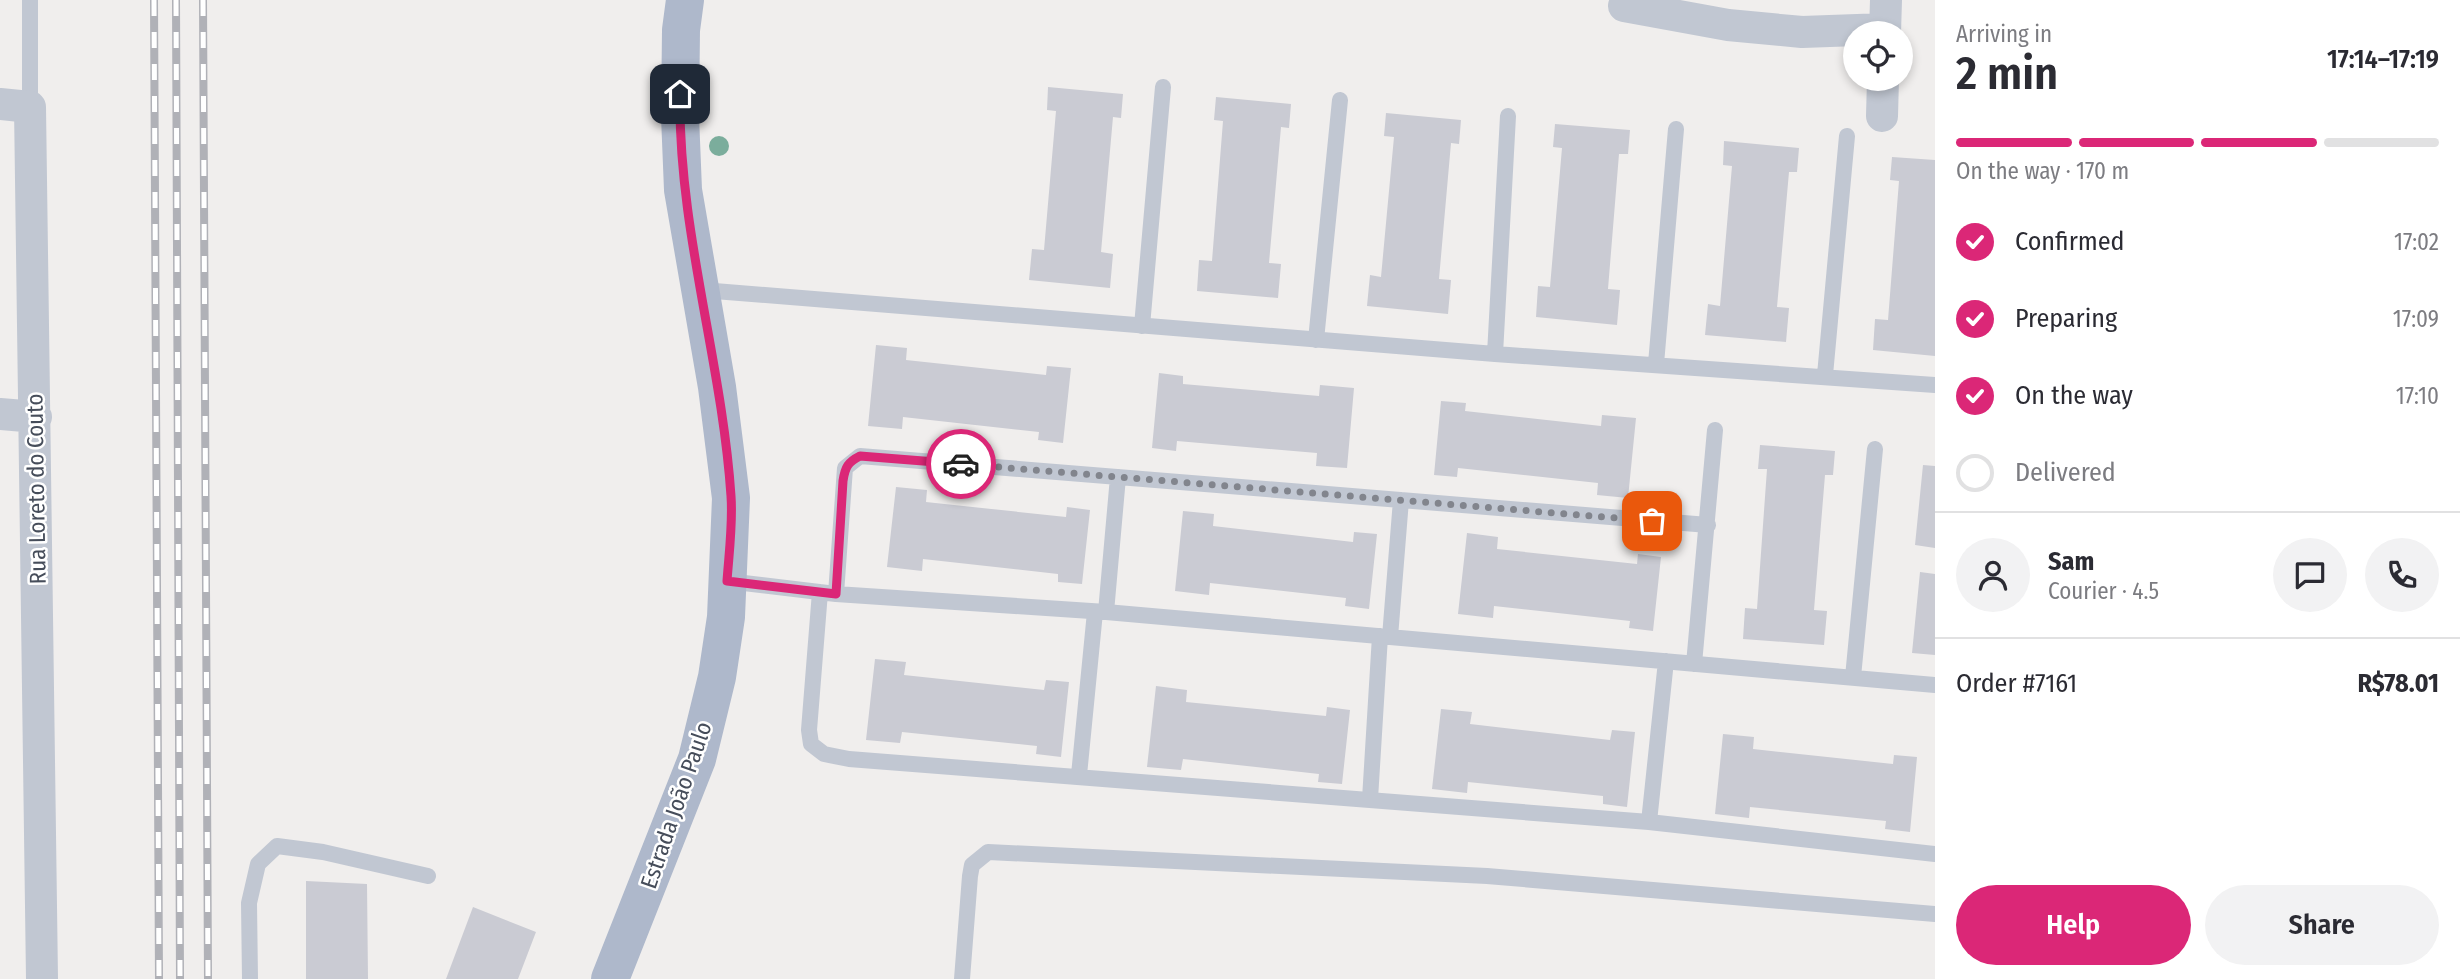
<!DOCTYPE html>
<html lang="en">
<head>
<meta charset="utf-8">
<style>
	body { margin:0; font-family:"Fira Sans Condensed",sans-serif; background:#f2f2f3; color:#2b2b33; height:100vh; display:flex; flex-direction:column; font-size:26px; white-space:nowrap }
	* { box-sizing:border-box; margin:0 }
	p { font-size:23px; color:#7c7c81 }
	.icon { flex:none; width:38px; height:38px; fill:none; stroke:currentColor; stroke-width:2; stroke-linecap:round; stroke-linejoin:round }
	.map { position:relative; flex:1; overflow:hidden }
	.drawer { display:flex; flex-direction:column; background:#fff; width:525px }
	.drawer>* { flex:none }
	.tools { position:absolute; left:1843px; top:21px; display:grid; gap:14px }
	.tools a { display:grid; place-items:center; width:70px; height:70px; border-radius:50%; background:#fff; box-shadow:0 4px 10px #0003; font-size:35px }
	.pin { position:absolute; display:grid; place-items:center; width:60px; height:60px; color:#fff; margin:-30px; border-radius:14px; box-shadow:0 4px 10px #0006 }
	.courier { position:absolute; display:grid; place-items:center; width:70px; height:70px; margin:-35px; border:5px solid #db2777; border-radius:50%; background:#fff; color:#222; box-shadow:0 2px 9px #0007 }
	.overview em { font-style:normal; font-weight:600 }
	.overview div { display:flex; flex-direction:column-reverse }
	.overview { display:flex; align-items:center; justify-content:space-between; height:119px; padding:0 21px }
	h1 { font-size:46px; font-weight:600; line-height:52px }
	.bar { display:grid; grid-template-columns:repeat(4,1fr); gap:10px 7px; align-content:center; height:84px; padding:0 21px }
	.bar i { height:9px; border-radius:5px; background:#e1e1e2 }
	.bar .active { background:#db2777 }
	.bar p { grid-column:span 4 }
	.line { display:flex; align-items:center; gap:18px; padding:0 21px; border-top:2px solid #e1e1e2 }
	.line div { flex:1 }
	.round { display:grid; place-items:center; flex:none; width:74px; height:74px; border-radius:37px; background:#f2f2f3 }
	ol { padding:0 21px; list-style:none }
	li { display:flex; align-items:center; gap:21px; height:77px }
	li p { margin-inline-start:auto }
	li .icon { padding:7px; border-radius:50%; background:#db2777; color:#fff; stroke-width:4 }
	li:last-child { color:#7c7c81 }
	li i { width:38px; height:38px; border:4px solid #e1e1e2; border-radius:50% }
	.primary-button { display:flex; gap:14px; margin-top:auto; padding:14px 21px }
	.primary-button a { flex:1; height:80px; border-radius:42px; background:#db2777; color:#fff; font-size:28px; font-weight:600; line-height:80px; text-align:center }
	.primary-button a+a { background:#f2f2f3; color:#2b2b33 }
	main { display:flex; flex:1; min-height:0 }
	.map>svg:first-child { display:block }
	.building { fill:#cacbd3 }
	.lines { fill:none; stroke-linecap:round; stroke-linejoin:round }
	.lane { stroke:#c1c7d2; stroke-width:16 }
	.street { stroke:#c1c7d2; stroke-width:32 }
	.primary { stroke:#aeb8cb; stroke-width:38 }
	.rail-casing { stroke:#b0b1b7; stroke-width:8 }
	.rail { stroke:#fff; stroke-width:5; stroke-dasharray:16; stroke-linecap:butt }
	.tree { fill:#7bad9c }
	.done { stroke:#82858d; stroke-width:7; stroke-dasharray:0 12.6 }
	.route { stroke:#db2777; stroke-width:9 }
	.labels { text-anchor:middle; stroke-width:5; stroke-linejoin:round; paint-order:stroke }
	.street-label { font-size:23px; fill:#464d5a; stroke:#fff }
</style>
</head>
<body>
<main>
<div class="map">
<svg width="1935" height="979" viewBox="0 0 1935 979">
	<rect width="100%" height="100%" fill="#f0eeed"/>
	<!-- building -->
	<path class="building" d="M1048,87L1123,94L1121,118L1113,117L1101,252L1113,254L1110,288L1029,280L1032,249L1044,250L1056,111L1047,110Z
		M1216,97L1291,104L1289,128L1281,127L1269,263L1281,264L1278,298L1197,291L1199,260L1212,261L1223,121L1214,120Z
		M1386,113L1461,120L1459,144L1451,143L1439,279L1451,280L1448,314L1367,306L1370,275L1381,277L1394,137L1384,136Z
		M1555,124L1630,130L1628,154H1619L1608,289L1620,290L1617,325L1536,317L1538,286L1550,287L1562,148L1553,147Z
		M1724,141L1799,148L1797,172H1789L1777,307L1789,308L1786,342L1705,335L1708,304L1720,306L1732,166L1723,165Z
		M1892,157L1935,160V356L1873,350L1875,319L1888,320L1899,181L1890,180Z
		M876,345L907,348L906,360L1046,375L1047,366L1071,368L1063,443L1038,440L1039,432L903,417L902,429L868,426Z
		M1159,373L1183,376V384L1319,396L1320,385L1354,388L1347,468L1316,466L1317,453L1177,441L1176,451L1152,448Z
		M1441,401L1466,403L1465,411L1601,426L1602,415L1636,418L1628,498L1597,495L1598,483L1458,468L1457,477L1434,475Z
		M1760,445L1835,451L1833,475H1825L1814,610L1827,611L1824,645L1743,639L1745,608L1757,609L1767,469H1758Z
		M1923,465L1935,466V548L1915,545Z
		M896,487L927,490L926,502L1066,517L1067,507L1090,510L1082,584L1058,582V574L923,559L922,571L887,567Z
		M1183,511L1214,514L1213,526L1353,542L1354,532L1377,534L1369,609L1345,606L1346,598L1210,583L1209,595L1175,591Z
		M1467,533L1498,537L1497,549L1637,564L1638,554L1661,557L1653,631L1629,628L1630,621L1494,606L1493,618L1458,614Z
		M1920,572L1935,574V655L1912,653Z
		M875,659L906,662L904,675L1044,690L1046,680L1069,682L1061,757L1036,754L1037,746L902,732L900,743L866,740Z
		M1156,686L1187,690L1186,702L1326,716L1327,707L1350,710L1342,784L1318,782L1319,774L1183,759L1181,770L1147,767Z
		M1441,709L1472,712L1470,724L1610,740L1612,730L1635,732L1627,807L1603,804V796L1468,782L1467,793L1432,789Z
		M1723,734L1754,737L1753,749L1893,764L1894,755L1917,757L1910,832L1885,829L1886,821L1750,807L1749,818L1715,814Z
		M306,881L367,884L368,979H306Z
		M473,907L536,932L518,979H446Z"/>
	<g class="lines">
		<!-- lane -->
		<path class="lane" d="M30,0V107
			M702,290L1495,354L1935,385
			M1142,326L1163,87
			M1316,340L1340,100
			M1495,354L1508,116
			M1656,364L1676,129
			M1825,375L1847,136
			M727,581L836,594L1106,612L1935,685
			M820,592L809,730L811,744L824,754L849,759L1649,822L1935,854
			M836,594L845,468L860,456L1708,525
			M1106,612L1118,477
			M1390,637L1401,500
			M1694,664L1715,430
			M1853,677L1875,449
			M1079,775L1095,612
			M1370,799L1380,636
			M1649,822L1666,661
			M250,979L249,903L258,864L277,846L323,852L428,876
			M962,979L970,876L972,865L988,852L1487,876L1935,914"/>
		<!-- street -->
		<path class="street" d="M1624,6L1728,25L1802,32L1885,29
			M1885,33L1886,0
			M0,104L30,107L42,979
			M1882,116L1883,79
			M0,414L36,417"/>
		<!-- primary -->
		<path class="primary" d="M610,979L697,759L717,677L726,617L731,498L717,387L683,190L680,116L681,30L685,0"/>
		<defs>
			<path id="rail" d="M154,0L159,979
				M176,0L180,979
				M203,0L208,979"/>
		</defs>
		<!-- rail casing -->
		<use href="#rail" class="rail-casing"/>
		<!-- rail -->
		<use href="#rail" class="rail"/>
	</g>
	<!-- trees -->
	<circle class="tree" cx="719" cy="146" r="10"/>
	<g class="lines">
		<!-- done -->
		<path class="done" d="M961,464L1652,521"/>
		<!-- route -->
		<path class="route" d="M680,94C678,230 722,361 731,496C733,524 729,553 727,581L836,594L843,481C845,467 848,462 860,456L961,464"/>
	</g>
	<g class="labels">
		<!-- street labels -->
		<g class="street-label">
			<text transform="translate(36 489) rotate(-91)" y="8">Rua Loreto do Couto</text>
			<text transform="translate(676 805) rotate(-71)" y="8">Estrada João Paulo</text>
		</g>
	</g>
</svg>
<div class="tools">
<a><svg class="icon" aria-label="locate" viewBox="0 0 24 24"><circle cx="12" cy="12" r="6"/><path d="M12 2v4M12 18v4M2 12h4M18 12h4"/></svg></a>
</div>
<div class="pin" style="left:1652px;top:521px;background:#ea580c"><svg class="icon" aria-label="bag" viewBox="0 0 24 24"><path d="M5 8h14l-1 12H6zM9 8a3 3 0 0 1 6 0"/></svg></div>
<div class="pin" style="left:680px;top:94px;background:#1f2937"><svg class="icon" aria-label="home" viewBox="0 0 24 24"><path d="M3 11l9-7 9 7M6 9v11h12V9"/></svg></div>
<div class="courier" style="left:961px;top:464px"><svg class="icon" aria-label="car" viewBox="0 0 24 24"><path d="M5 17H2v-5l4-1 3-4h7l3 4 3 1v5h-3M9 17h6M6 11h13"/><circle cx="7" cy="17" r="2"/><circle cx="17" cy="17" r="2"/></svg></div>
</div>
<section class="drawer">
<div class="overview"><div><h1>2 min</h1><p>Arriving in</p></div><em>17:14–17:19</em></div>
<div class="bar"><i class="active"></i><i class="active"></i><i class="active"></i><i></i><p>On the way · 170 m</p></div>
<ol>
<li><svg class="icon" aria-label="check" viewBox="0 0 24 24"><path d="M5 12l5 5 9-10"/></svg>Confirmed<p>17:02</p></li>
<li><svg class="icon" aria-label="check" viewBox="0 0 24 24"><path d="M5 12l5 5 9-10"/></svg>Preparing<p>17:09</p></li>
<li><svg class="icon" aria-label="check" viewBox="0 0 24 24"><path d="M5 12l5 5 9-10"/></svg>On the way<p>17:10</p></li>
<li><i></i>Delivered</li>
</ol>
<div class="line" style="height:126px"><a class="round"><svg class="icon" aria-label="person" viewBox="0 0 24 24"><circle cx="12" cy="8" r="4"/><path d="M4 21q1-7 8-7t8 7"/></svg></a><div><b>Sam</b><p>Courier · 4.5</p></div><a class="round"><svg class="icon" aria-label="chat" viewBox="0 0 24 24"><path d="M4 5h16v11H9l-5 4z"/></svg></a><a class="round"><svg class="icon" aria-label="phone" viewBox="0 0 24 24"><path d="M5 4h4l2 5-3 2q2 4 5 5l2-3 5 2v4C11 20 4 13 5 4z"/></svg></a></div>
<div class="line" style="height:91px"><div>Order #7161</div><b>R$78.01</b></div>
<div class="primary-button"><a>Help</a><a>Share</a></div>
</section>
</main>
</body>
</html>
